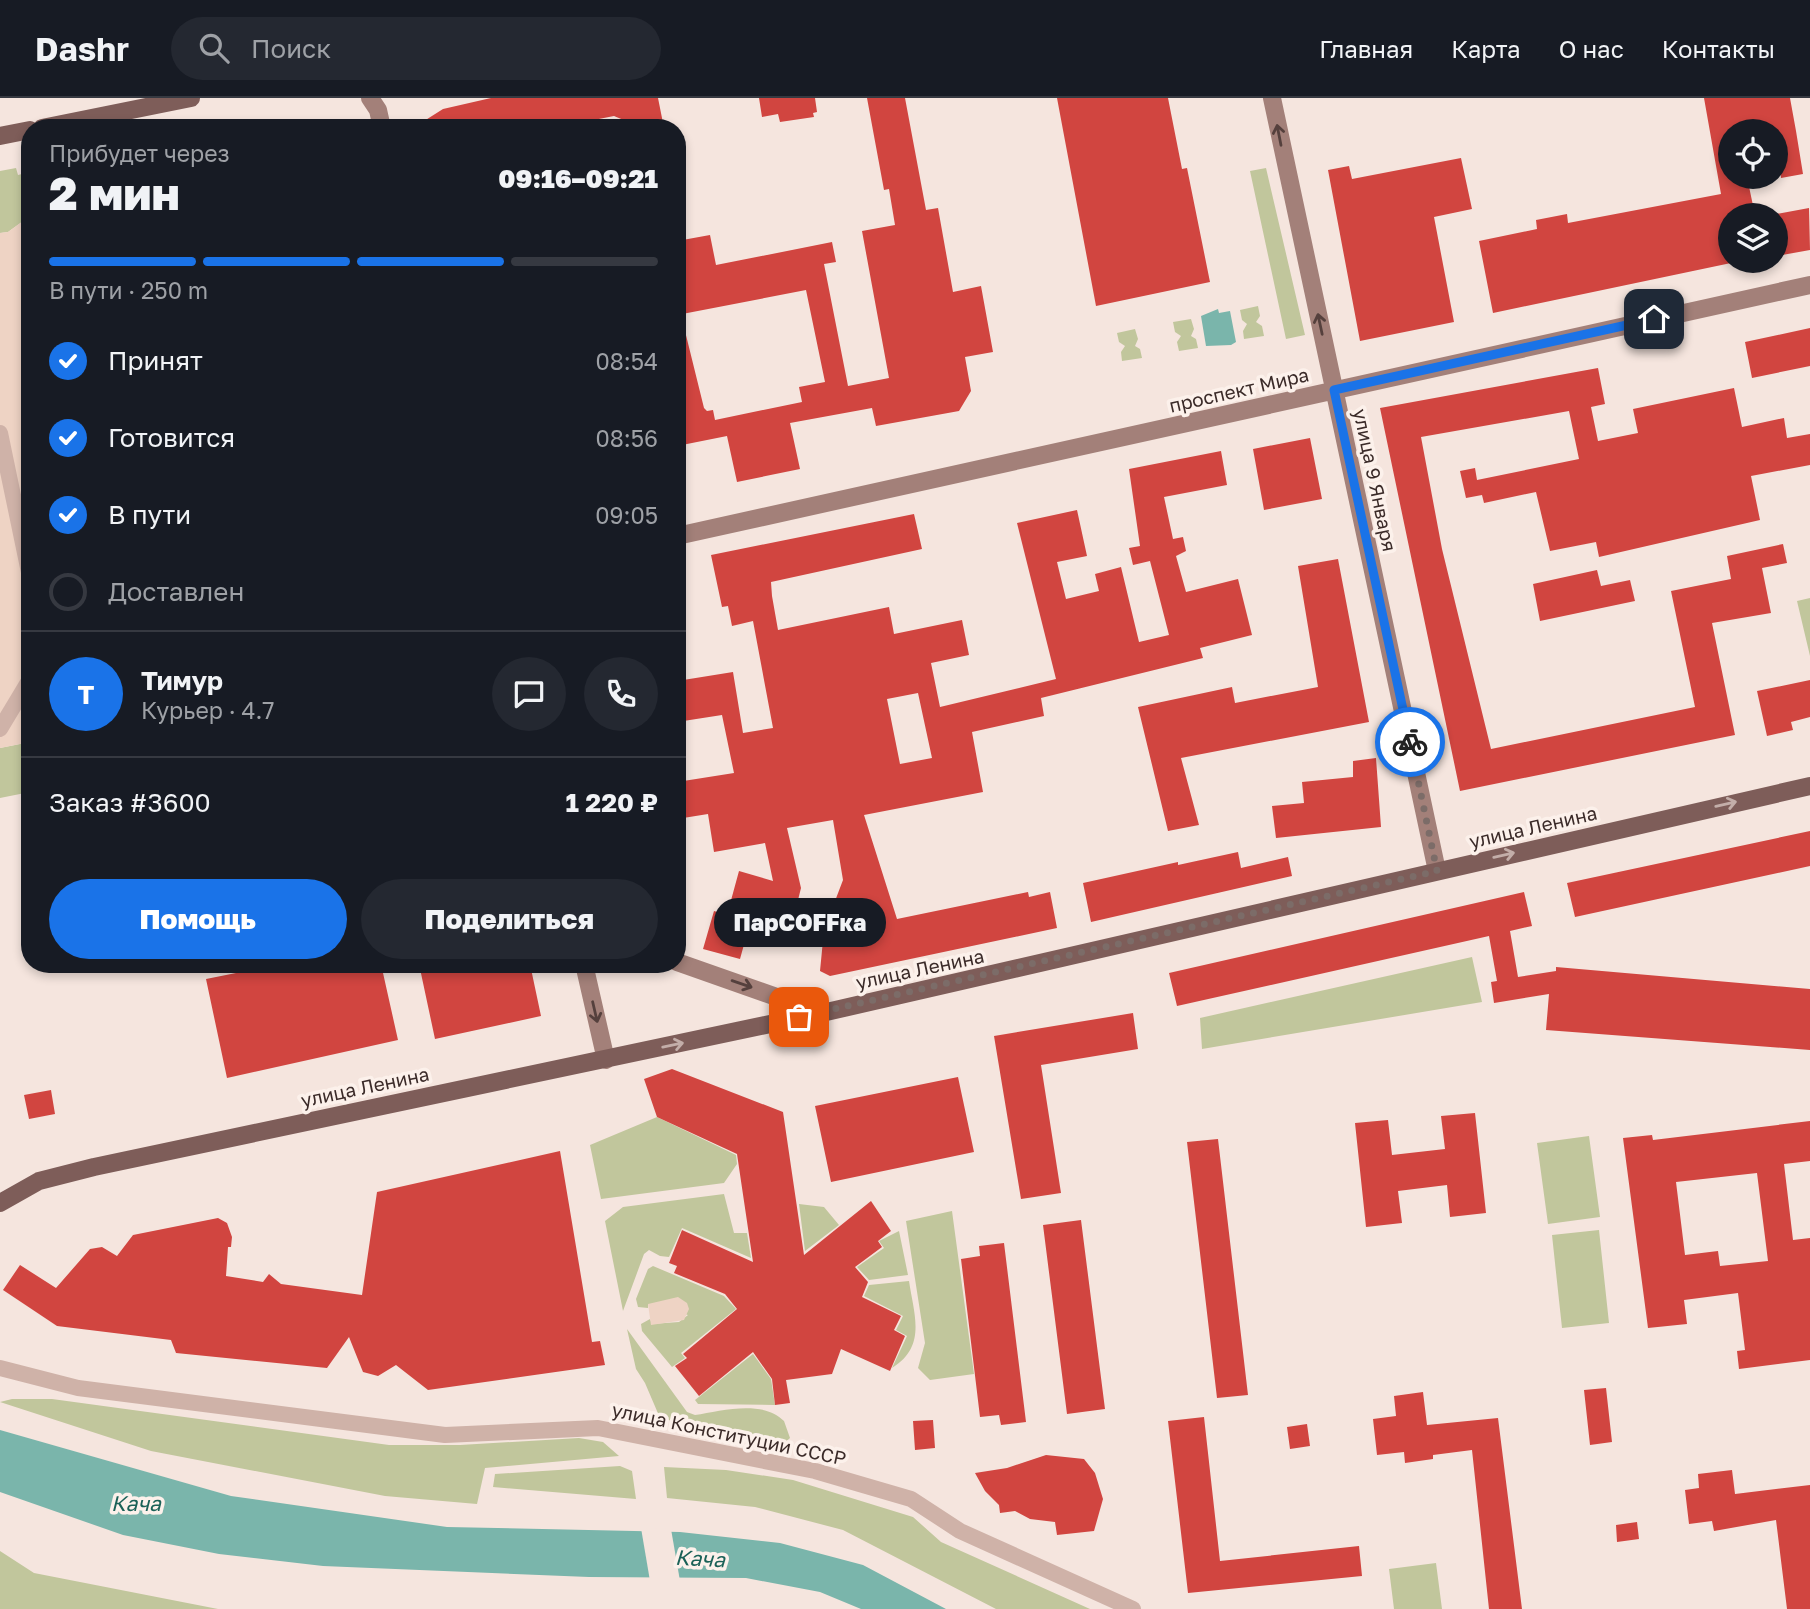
<!DOCTYPE html>
<html lang="ru">
<head>
<meta charset="utf-8">
<style>
	body { margin:0; font-family:"Golos Text",sans-serif; background:#242831; color:#f1f3f6; height:100vh; display:flex; flex-direction:column; font-size:26px; white-space:nowrap }
	* { box-sizing:border-box; margin:0 }
	p { font-size:23px; color:#9ea1a6 }
	.icon { flex:none; width:38px; height:38px; fill:none; stroke:currentColor; stroke-width:2; stroke-linecap:round; stroke-linejoin:round }
	.map { position:relative; flex:1; overflow:hidden }
	.drawer { position:absolute; left:21px; top:21px; width:665px; height:854px; display:flex; flex-direction:column; background:#171b24; border-radius:28px; box-shadow:0 4px 10px #0003 }
	.drawer>* { flex:none }
	.tools { position:absolute; left:1718px; top:21px; display:grid; gap:14px }
	.tools a { display:grid; place-items:center; width:70px; height:70px; border-radius:50%; background:#171b24; box-shadow:0 4px 10px #0003; font-size:35px }
	.pin { position:absolute; display:grid; place-items:center; width:60px; height:60px; color:#fff; margin:-30px; border-radius:14px; box-shadow:0 4px 10px #0006 }
	.courier { position:absolute; display:grid; place-items:center; width:70px; height:70px; margin:-35px; border:5px solid #1a73e8; border-radius:50%; background:#fff; color:#222; box-shadow:0 2px 9px #0007 }
	.bubble { position:absolute; height:49px; border-radius:24px; background:#171b24; box-shadow:0 4px 10px #0003; font-size:23px; font-weight:800; line-height:49px; text-align:center }
	.headline em { font-style:normal; font-weight:800 }
	.headline div { display:flex; flex-direction:column-reverse }
	.headline { display:flex; align-items:center; justify-content:space-between; height:119px; padding:0 28px }
	h1 { font-size:46px; font-weight:800; line-height:52px }
	.bar { display:grid; grid-template-columns:repeat(4,1fr); gap:10px 7px; align-content:center; height:84px; padding:0 28px }
	.bar i { height:9px; border-radius:5px; background:#363941 }
	.bar .current { background:#1a73e8 }
	.bar p { grid-column:span 4 }
	.line { display:flex; align-items:center; gap:18px; padding:0 28px; border-top:2px solid #363941 }
	.line div { flex:1 }
	.round { display:grid; place-items:center; flex:none; width:74px; height:74px; border-radius:37px; background:#242831 }
	ol { padding:0 28px; list-style:none }
	li { display:flex; align-items:center; gap:21px; height:77px }
	li p { margin-inline-start:auto }
	li .icon { padding:7px; border-radius:50%; background:#1a73e8; color:#fff; stroke-width:4 }
	li:last-child { color:#9ea1a6 }
	li i { width:38px; height:38px; border:4px solid #363941; border-radius:50% }
	.primary-button { display:flex; gap:14px; margin-top:auto; padding:14px 28px }
	.primary-button a { flex:1; height:80px; border-radius:42px; background:#1a73e8; color:#fff; font-size:28px; font-weight:800; line-height:80px; text-align:center }
	.primary-button a+a { background:#242831; color:#f1f3f6 }
	header { display:flex; align-items:center; gap:42px; box-sizing:border-box; height:98px; padding:0 35px; background:#171b24; border-bottom:2px solid #363941 }
	header strong { font-size:33px }
	nav { display:flex; gap:38px; margin-inline-start:auto; font-size:24px }
	.search { width:490px; height:63px; background:#242831; display:flex; align-items:center; gap:18px; box-sizing:border-box; padding:0 24px; border-radius:38px; color:#9ea1a6; font-size:26px }
	.map>svg:first-child { display:block }
	.green { fill:#c1c69c }
	.plaza { fill:#eed3c4 }
	.water { fill:#7ab5ab }
	.pier { fill:#f5e5de }
	.building { fill:#d14540; fill-rule:evenodd }
	.lines { fill:none; stroke-linecap:round; stroke-linejoin:round }
	.street { stroke:#cfb2a8; stroke-width:16 }
	.secondary { stroke:#a38079; stroke-width:18 }
	.primary { stroke:#7e5d59; stroke-width:18 }
	.oneway { stroke:#55403d }
	.oneway2 { stroke:#c3aea9 }
	.done { stroke:#7c6c68; stroke-width:7; stroke-dasharray:0 12.6 }
	.route { stroke:#1a73e8; stroke-width:9 }
	.labels { text-anchor:middle; stroke-width:7; stroke-linejoin:round; paint-order:stroke }
	.street-label { font-size:19px; fill:#3b2b29; stroke:#fcf1eb }
	.water-label { font-size:21px; font-style:italic; fill:#1a6157; stroke:#fcf1eb }
</style>
</head>
<body>
<header>
<strong>Dashr</strong>
<div class="search"><svg class="icon" aria-label="search" viewBox="0 0 24 24"><circle cx="10" cy="10" r="6"/><path d="M15 15l6 6"/></svg>Поиск</div>
<nav><a>Главная</a><a>Карта</a><a>О нас</a><a>Контакты</a></nav>
</header>
<div class="map">
<svg width="1810" height="1511" viewBox="0 0 1810 1511">
	<rect width="100%" height="100%" fill="#f5e5de"/>
	<!-- green -->
	<path class="green" d="M16,70L18,77L30,74V118L8,134L0,135V73Z
		M1266,70L1305,237L1286,241L1250,73Z
		M1258,208L1260,218L1256,224L1262,228L1264,238L1244,241L1243,233L1247,226L1242,222L1240,212Z
		M1191,221L1194,231L1191,238L1196,241L1198,250L1179,253L1177,244L1181,238L1175,234L1173,224Z
		M1135,231L1138,241L1135,248L1140,251L1142,260L1122,263L1121,254L1125,248L1119,244L1117,235Z
		M1810,500V558L1797,503Z
		M30,644V694L0,700V650Z
		M1472,859L1482,904L1202,951L1200,920Z
		M657,1019L736,1057L737,1066L724,1085L601,1101L590,1047Z
		M1589,1038L1600,1119L1548,1126L1537,1045Z
		M724,1096L734,1135H747L751,1160L682,1130L669,1159L660,1158L649,1152L644,1156L623,1213L605,1123L623,1109Z
		M799,1106L824,1109L839,1127L805,1153Z
		M952,1113L974,1276L930,1282L918,1270L925,1245L906,1123Z
		M1599,1132L1609,1225L1562,1230L1552,1137Z
		M899,1133L908,1177L869,1182L857,1169L884,1150L879,1143Z
		M653,1168L724,1198L736,1211L681,1255L685,1260L672,1269L642,1233L641,1226L650,1221L652,1226L679,1224L688,1217L648,1206V1210L638,1209L636,1201L648,1171Z
		M909,1183C914,1217 927,1248 892,1270L907,1238L896,1232L903,1218L864,1198L869,1187Z
		M627,1231L687,1314L695,1317C721,1313 762,1301 784,1323L790,1340L780,1349L660,1320L645,1285L636,1271Z
		M753,1256L771,1281L775,1307L698,1306L695,1302Z
		M12,1301H52L389,1347H460L579,1340L603,1344L619,1358L485,1370L477,1406L385,1398L151,1353L0,1304Z
		M620,1368L632,1373L636,1401L493,1389L495,1376Z
		M664,1369L726,1372L793,1382L913,1419L941,1444L1090,1511H996L843,1432L755,1409L667,1400Z
		M0,1453L34,1475L218,1511H0Z
		M1436,1465L1442,1511H1394L1389,1471Z"/>
	<!-- plaza -->
	<path class="plaza" d="M30,118V644L0,650V135L8,134Z
		M678,1199L687,1205L689,1211L684,1222L651,1227L648,1206Z"/>
	<!-- water -->
	<path class="water" d="M1218,211L1219,215L1230,213L1236,244L1231,247L1206,248L1201,218Z
		M0,1332L231,1398L447,1429L680,1434L780,1445L863,1467L946,1511H861L820,1494L746,1480L589,1479L323,1468L219,1456L123,1437L0,1394Z"/>
	<!-- pier -->
	<path class="pier" d="M641,1430L671,1431L680,1483H650Z"/>
	<!-- building -->
	<path class="building" d="M491,0H658L664,30H627L626,23L614,18L553,30H413L443,11Z
		M759,0H815L817,14L813,15L814,19L780,24L778,16L762,19Z
		M867,0H905L926,112L938,110L953,194L981,188L993,254L965,259L971,293L959,313L876,328L872,310L790,325L800,371L737,384L727,338L682,347L677,321V225H683L704,310L707,313L713,312L715,322L802,304L799,289L825,284L806,192L677,217V143L710,137L716,167L832,144L836,164L824,166L848,288L889,280L862,133L895,127L889,91L884,92Z
		M1057,0H1168L1182,71L1187,70L1210,184L1096,208Z
		M1704,0H1790L1796,33L1803,76L1781,80L1776,33H1731V79H1747L1755,117H1731V165L1493,215L1479,143L1537,131L1536,122L1567,116L1568,125L1721,96Z
		M1461,60L1472,111L1434,119L1454,224L1360,243L1328,72L1349,68L1352,81Z
		M1809,110L1810,152L1776,158V116Z
		M1810,230V268L1752,280L1745,244Z
		M1598,270L1605,306L1591,309L1598,343L1638,335L1633,311L1734,290L1742,329L1784,320L1787,340L1810,336V367L1751,378L1760,422L1599,459L1596,444L1550,453L1536,394L1484,405L1482,397L1466,400L1460,373L1475,370L1477,382L1579,361L1569,313L1421,339L1442,451L1491,651L1695,609L1671,493L1731,481L1727,458L1783,446L1787,465L1762,470L1771,515L1712,525L1735,637L1460,693L1380,310Z
		M1310,340L1322,401L1264,412L1253,351Z
		M1221,353L1227,387L1164,399L1173,441L1183,439L1186,453L1176,458L1186,494L1238,481L1252,537L1200,550L1203,560L1041,600L1044,618L972,634L983,694L864,717L897,821L1028,794L1029,799L1050,794L1057,830L830,878L820,873L824,832L843,782L833,722L787,730L801,790L795,814L756,803L740,861L703,851L714,813L727,817L739,773L773,783L765,745L714,754L708,716L677,721V684L734,675L722,617L677,624V583L733,574L743,635L773,630L753,523L732,528L728,508L722,509L711,457L914,416L922,451L771,484L772,498L778,532L889,509L894,536L962,522L969,557L931,565L940,609L1056,581L1017,425L1077,412L1087,458L1057,464L1066,501L1099,493L1095,476L1121,469L1139,544L1169,537L1150,463L1133,467L1129,450L1140,448L1129,371ZM918,595L932,660L900,666L887,601Z
		M1338,461L1369,624L1181,660L1199,727L1168,733L1138,609L1232,589L1235,605L1318,589L1298,468Z
		M1597,472L1601,488L1630,482L1635,503L1540,523L1533,486Z
		M1810,582V619L1791,624L1793,632L1767,638L1757,593Z
		M1376,660L1381,729L1276,740L1272,708L1304,705L1302,684L1353,679V663Z
		M1810,733V768L1575,819L1567,785Z
		M1238,754L1241,770L1288,759L1292,778L1091,824L1083,785L1178,764V767Z
		M1524,794L1532,828L1510,833L1518,879L1556,873V869L1810,891V952L1546,932L1549,896L1494,905L1491,884L1497,883L1489,838L1177,908L1169,875Z
		M281,866H381L398,942L227,980L206,881Z
		M419,866H530L541,918L435,941Z
		M1133,915L1138,951L1041,967L1061,1095L1021,1101L994,938Z
		M672,971L783,1014L804,1157L871,1103L891,1133L878,1143L882,1149L855,1169L868,1184L862,1199L901,1218L894,1232L905,1238L890,1273L841,1251L832,1276L786,1282L790,1305L775,1307L772,1281L753,1254L699,1298L675,1268L687,1260L683,1256L737,1211L725,1196L674,1175L677,1168L669,1165L682,1132L753,1164L737,1056L657,1019L644,981Z
		M958,979L974,1054L831,1084L815,1008Z
		M51,992L55,1016L29,1021L24,997Z
		M1475,1015L1486,1115L1450,1119L1447,1087L1398,1093L1402,1125L1366,1129L1355,1025L1388,1022L1392,1057L1445,1051L1441,1018Z
		M1810,1023V1063L1784,1066L1793,1142L1810,1140V1262L1739,1271L1737,1253L1745,1252L1738,1195L1684,1202L1687,1226L1648,1230L1623,1040L1652,1037L1653,1042ZM1757,1075L1768,1163L1720,1168L1718,1153L1685,1157L1676,1084Z
		M1218,1041L1248,1297L1217,1300L1187,1044Z
		M560,1053L592,1244L600,1243L605,1267L428,1292L396,1267L378,1278L363,1274L349,1239L327,1270L176,1255L171,1242L57,1228L3,1192L20,1167L56,1190L90,1151L102,1149L117,1158L133,1137L218,1120L227,1125L232,1139L231,1149H228L226,1178L263,1184L269,1176L281,1186L362,1197L377,1094Z
		M1081,1122L1105,1311L1067,1316L1043,1127Z
		M1004,1145L1026,1324L1001,1327L999,1317L980,1319L961,1161L980,1158L979,1148Z
		M1606,1290L1612,1344L1590,1347L1584,1292Z
		M1423,1294L1427,1327L1498,1320L1522,1511H1489L1472,1352L1433,1357V1361L1405,1365L1404,1354L1377,1357L1373,1321L1396,1318L1394,1298Z
		M1204,1319L1220,1463L1359,1448L1362,1478L1188,1495L1168,1323Z
		M933,1322L935,1350L915,1352L913,1323Z
		M1307,1326L1310,1348L1290,1351L1287,1329Z
		M1046,1357L1084,1361L1095,1375L1103,1401L1094,1433L1057,1437L1055,1424L1030,1421L1015,1413L1000,1415L999,1407L985,1393L975,1375L1007,1370Z
		M1732,1372L1735,1396L1810,1387V1511H1787L1776,1422L1714,1433L1712,1423L1689,1426L1685,1392L1699,1390L1698,1376Z
		M1637,1424L1639,1441L1617,1444L1616,1427Z"/>
	<g class="lines">
		<!-- street -->
		<path class="street" d="M0,335L30,479
			M0,631L30,581
			M0,1270L78,1290L445,1337L598,1330L815,1373L911,1401L960,1433L1133,1511"/>
		<!-- secondary -->
		<path class="secondary" d="M370,0L378,12L382,30
			M1272,0L1437,773
			M677,438L1810,187
			M677,864L822,915
			M584,866L606,962"/>
		<!-- primary -->
		<path class="primary" d="M42,30L191,0
			M0,38L30,32
			M0,1105L39,1083L94,1069L822,915L1810,688"/>
	</g>
	<!-- one-way arrows -->
	<defs><path id="oneway-shaft" d="M-6 0H5M1.5-3L5.5 0L1.5 3" fill="none" stroke-width="1.6" stroke-linecap="round" stroke-linejoin="round" transform="scale(1.75)"/></defs>
	<g class="oneway">
		<use href="#oneway-shaft" transform="translate(1279 37) rotate(-101)"/>
		<use href="#oneway-shaft" transform="translate(1320 226) rotate(-102)"/>
		<use href="#oneway-shaft" transform="translate(742 886) rotate(19)"/>
		<use href="#oneway-shaft" transform="translate(595 914) rotate(77)"/>
	</g>
	<g class="oneway2">
		<use href="#oneway-shaft" transform="translate(1726 706) rotate(-13)"/>
		<use href="#oneway-shaft" transform="translate(1504 757) rotate(-13)"/>
		<use href="#oneway-shaft" transform="translate(673 947) rotate(-12)"/>
	</g>
	<g class="lines">
		<!-- done -->
		<path class="done" d="M799,919L1437,773L1410,644"/>
		<!-- route -->
		<path class="route" d="M1410,644L1334,292L1654,221"/>
	</g>
	<g class="labels">
		<!-- street labels -->
		<g class="street-label">
			<text transform="translate(1239 292) rotate(-13)" y="7">проспект Мира</text>
			<text transform="translate(1375 382) rotate(78)" y="7">улица 9 Января</text>
			<text transform="translate(1533 729) rotate(-13)" y="7">улица Ленина</text>
			<text transform="translate(920 871) rotate(-12)" y="7">улица Ленина</text>
			<text transform="translate(365 989) rotate(-12)" y="7">улица Ленина</text>
			<text transform="translate(729 1336) rotate(12)" y="7">улица Конституции СССР</text>
		</g>
		<!-- water labels -->
		<g class="water-label">
			<text x="136" y="1413">Кача</text>
			<text transform="translate(700 1461) rotate(3)" y="7">Кача</text>
		</g>
	</g>
</svg>
<div class="tools">
<a><svg class="icon" aria-label="locate" viewBox="0 0 24 24"><circle cx="12" cy="12" r="6"/><path d="M12 2v4M12 18v4M2 12h4M18 12h4"/></svg></a>
<a><svg class="icon" aria-label="layers" viewBox="0 0 24 24"><path d="M12 4l9 5-9 5-9-5zM3 14l9 5 9-5"/></svg></a>
</div>
<div class="pin" style="left:799px;top:919px;background:#ea580c"><svg class="icon" aria-label="bag" viewBox="0 0 24 24"><path d="M5 8h14l-1 12H6zM9 8a3 3 0 0 1 6 0"/></svg></div>
<div class="pin" style="left:1654px;top:221px;background:#1f2937"><svg class="icon" aria-label="home" viewBox="0 0 24 24"><path d="M3 11l9-7 9 7M6 9v11h12V9"/></svg></div>
<div class="courier" style="left:1410px;top:644px"><svg class="icon" aria-label="bike" viewBox="0 0 24 24"><circle cx="6" cy="16" r="4"/><circle cx="18" cy="16" r="4"/><path d="M6 16l4-8h5l3 8M10 8l3 8H6M13 5h3"/></svg></div>
<div class="bubble" style="left:714px;top:800px;width:172px">ПарCOFFка</div>
<section class="drawer">
<div class="headline"><div><h1>2 мин</h1><p>Прибудет через</p></div><em>09:16–09:21</em></div>
<div class="bar"><i class="current"></i><i class="current"></i><i class="current"></i><i></i><p>В пути · 250 m</p></div>
<ol>
<li><svg class="icon" aria-label="check" viewBox="0 0 24 24"><path d="M5 12l5 5 9-10"/></svg>Принят<p>08:54</p></li>
<li><svg class="icon" aria-label="check" viewBox="0 0 24 24"><path d="M5 12l5 5 9-10"/></svg>Готовится<p>08:56</p></li>
<li><svg class="icon" aria-label="check" viewBox="0 0 24 24"><path d="M5 12l5 5 9-10"/></svg>В пути<p>09:05</p></li>
<li><i></i>Доставлен</li>
</ol>
<div class="line" style="height:126px"><b class="round" style="background:#1a73e8;color:#fff">Т</b><div><b>Тимур</b><p>Курьер · 4.7</p></div><a class="round"><svg class="icon" aria-label="chat" viewBox="0 0 24 24"><path d="M4 5h16v11H9l-5 4z"/></svg></a><a class="round"><svg class="icon" aria-label="phone" viewBox="0 0 24 24"><path d="M5 4h4l2 5-3 2q2 4 5 5l2-3 5 2v4C11 20 4 13 5 4z"/></svg></a></div>
<div class="line" style="height:91px"><div>Заказ #3600</div><b>1 220 ₽</b></div>
<div class="primary-button"><a>Помощь</a><a>Поделиться</a></div>
</section>
</div>
</body>
</html>
